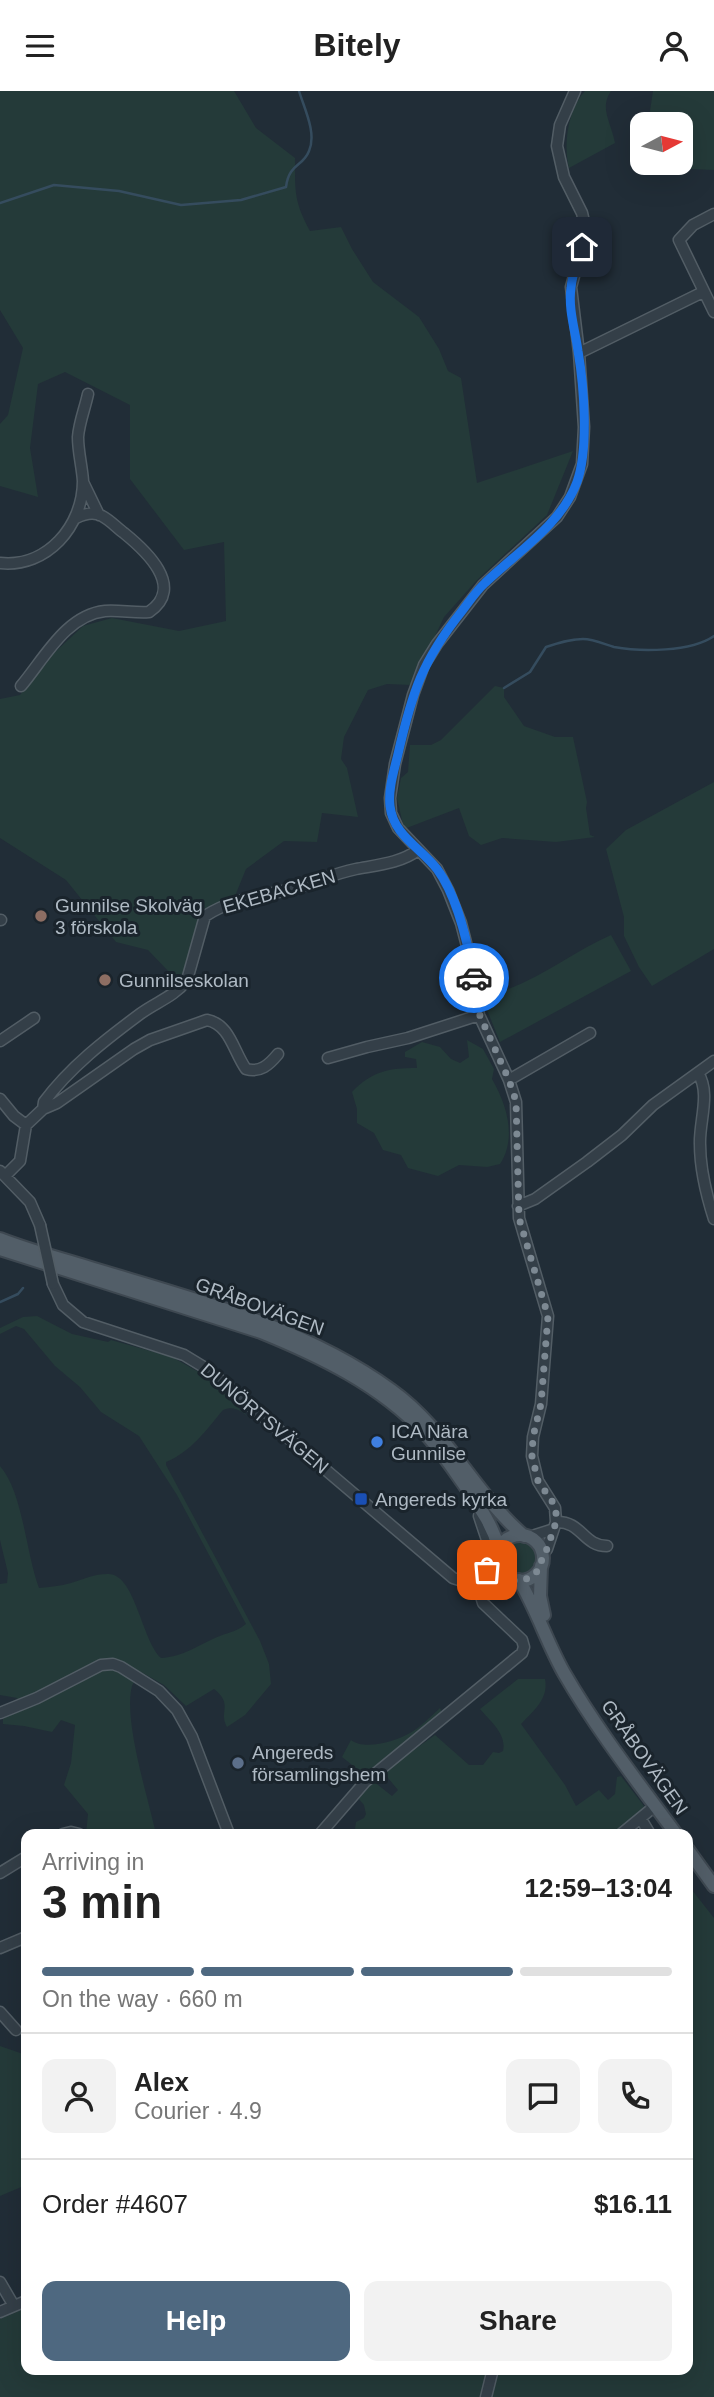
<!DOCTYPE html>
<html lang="en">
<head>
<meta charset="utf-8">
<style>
	body { margin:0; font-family:Arial,sans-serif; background:#f2f2f2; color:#222; height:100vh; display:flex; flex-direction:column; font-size:26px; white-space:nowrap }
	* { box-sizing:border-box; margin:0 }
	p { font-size:23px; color:#767676 }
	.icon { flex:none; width:38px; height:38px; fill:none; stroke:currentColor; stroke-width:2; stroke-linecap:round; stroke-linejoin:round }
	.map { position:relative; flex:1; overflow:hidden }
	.drawer { position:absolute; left:21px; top:1738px; width:672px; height:546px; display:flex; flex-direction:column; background:#fff; border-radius:14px; box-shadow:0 7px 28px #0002 }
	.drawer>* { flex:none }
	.needle { width:46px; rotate:83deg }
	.buttons { position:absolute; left:630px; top:21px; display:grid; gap:14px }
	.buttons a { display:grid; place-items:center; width:63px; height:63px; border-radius:14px; background:#fff; box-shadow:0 7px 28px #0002; font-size:35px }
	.pin { position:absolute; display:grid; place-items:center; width:60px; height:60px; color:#fff; margin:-30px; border-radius:14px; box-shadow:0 4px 10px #0006 }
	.courier { position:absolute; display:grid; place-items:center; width:70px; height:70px; margin:-35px; border:5px solid #1a73e8; border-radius:50%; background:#fff; color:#222; box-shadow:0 2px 9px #0007 }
	.head em { font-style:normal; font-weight:700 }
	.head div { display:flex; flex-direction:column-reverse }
	.head { display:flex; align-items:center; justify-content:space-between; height:119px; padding:0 21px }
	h1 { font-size:46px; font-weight:700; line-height:52px }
	.bar { display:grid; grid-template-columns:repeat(4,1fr); gap:10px 7px; align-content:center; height:84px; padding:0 21px }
	.bar i { height:9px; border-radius:5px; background:#e0e0e0 }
	.bar .on { background:#4e6880 }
	.bar p { grid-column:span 4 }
	.line { display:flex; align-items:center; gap:18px; padding:0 21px; border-top:2px solid #e0e0e0 }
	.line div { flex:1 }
	.round { display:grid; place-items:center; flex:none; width:74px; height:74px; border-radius:14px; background:#f2f2f2 }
	.button { display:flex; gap:14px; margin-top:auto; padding:14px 21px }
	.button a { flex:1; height:80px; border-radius:14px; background:#4e6880; color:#fff; font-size:28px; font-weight:700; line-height:80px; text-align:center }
	.button a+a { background:#f2f2f2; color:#222 }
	header { display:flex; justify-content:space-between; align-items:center; height:91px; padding:0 21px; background:#fff; font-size:32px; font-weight:700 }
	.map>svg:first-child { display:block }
	.green { fill:#243a39 }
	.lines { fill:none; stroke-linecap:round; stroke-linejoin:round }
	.stream { stroke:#354c5e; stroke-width:2.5 }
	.minor-casing { stroke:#525d65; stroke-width:13 }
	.major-casing { stroke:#3e4851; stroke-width:16 }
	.minor { stroke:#343f48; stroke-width:10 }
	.major { stroke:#525e68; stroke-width:12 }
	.minor-bridge-casing { stroke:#525d65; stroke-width:13; stroke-linecap:butt }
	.minor-bridge { stroke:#343f48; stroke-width:10 }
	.done { stroke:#7d8993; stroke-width:7; stroke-dasharray:0 12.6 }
	.route { stroke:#1a73e8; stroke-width:9 }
	.education-dot { fill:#8d6e63; stroke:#1a242c; stroke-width:2.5 }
	.shop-dot { fill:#3f7fe0; stroke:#1a242c; stroke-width:2.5 }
	.transit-dot { fill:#1a4fb4; stroke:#1a242c; stroke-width:2.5 }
	.service-dot { fill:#5c6f8a; stroke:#1a242c; stroke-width:2.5 }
	.labels { text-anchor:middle; stroke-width:6; stroke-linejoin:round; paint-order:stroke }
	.street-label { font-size:19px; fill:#afbac4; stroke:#1a242c }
	.poi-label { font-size:19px; fill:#afbac4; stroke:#1a242c; text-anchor:start }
</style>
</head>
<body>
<header><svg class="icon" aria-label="menu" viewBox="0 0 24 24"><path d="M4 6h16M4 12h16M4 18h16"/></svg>Bitely<svg class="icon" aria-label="person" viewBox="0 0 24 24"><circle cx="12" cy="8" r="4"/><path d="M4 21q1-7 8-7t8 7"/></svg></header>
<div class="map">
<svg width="714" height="2306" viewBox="0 0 714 2306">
	<rect width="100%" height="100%" fill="#212d37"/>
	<!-- green -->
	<path class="green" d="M0,0H234L256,37L295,67C295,101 294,110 310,140L341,136L352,158L373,191L419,226L439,258L448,280L461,287L477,392L573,360L547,424L477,489L444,526L412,594L387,593L368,599L344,646L341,668L347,677L358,726L322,722L317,751L284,750L246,778L235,805L205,822L183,885L170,882L148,859L116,851L66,789L0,747V608L20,604L53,563L83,535L112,527L179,540L226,530L224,451L184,459L130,388V314L65,281L38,293L30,357L38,406L0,395V333L8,324L23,257L0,219Z
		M585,0H611C599,17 611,31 615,52L569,77C563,53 568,18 585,0Z
		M653,0H714V79L690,78L681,71V33H655L650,20Z
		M495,595L504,597V606L524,635L555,646H573L587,711L586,717L590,744L595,746L556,751L502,747L481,754L469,745L459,717L404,738L397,707L401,687L408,681L410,654H431L441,649Z
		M714,691V858L652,895L639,876L624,845V826L606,758L626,739Z
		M611,844L631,880L500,951L485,914L480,883L494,876L506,899C544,885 575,860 611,844Z
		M467,949L483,958L494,978L492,988C507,1014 517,1047 500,1073L487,1076L459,1074L438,1085L408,1077L401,1064L383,1059L374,1042L357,1032V1018L352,1001C372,980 389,977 417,977L416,968L405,966V961L422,951L440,956L451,968L460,972L469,966Z
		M37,1225L72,1243L108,1251L111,1249L172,1266L204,1284L224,1298L225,1305L251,1328C242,1321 235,1314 223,1319C207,1338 191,1361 166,1371V1374L260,1550L269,1573L271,1593L245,1624L227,1636C218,1620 234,1614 214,1598L186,1615L164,1594L141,1581C138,1585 134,1590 132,1595C123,1629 148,1706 156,1743H86L88,1723L64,1694L71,1672L75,1634L61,1629L52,1641L24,1635L3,1633V1628L19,1618L17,1607L0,1604V1493L7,1492L8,1482L0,1449V1375C23,1401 26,1463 39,1497C49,1496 61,1495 71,1492C84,1488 94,1483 108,1483C135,1482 142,1550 161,1567C184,1566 199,1553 220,1545C230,1541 238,1540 246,1533L177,1404L139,1345L101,1321L80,1296L55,1275L24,1238L16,1235L0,1243V1237L23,1226Z
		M502 1467a17 17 0 1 1 34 0a17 17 0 1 1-34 0Z
		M518,1588H545C549,1608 533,1620 521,1633L565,1694L576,1715L599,1699L608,1709L615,1703L617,1686L621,1685L644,1715L642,1722L618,1743H351L355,1738L356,1731L364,1727L366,1723L364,1714L357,1706L373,1690L392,1705L398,1699L384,1682L387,1678L435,1644L469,1674H483L493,1661L499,1662L503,1660C507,1643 490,1630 480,1618Z
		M440,1617L442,1622L368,1680L361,1681L342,1666L351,1649C365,1660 396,1650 410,1642C421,1636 431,1625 440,1617Z
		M688,1794L714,1827V2306H0V2228L26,2217V2278H688Z
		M0,1955L26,1964V2094L0,2105Z"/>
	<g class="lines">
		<!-- stream -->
		<path class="stream" d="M0,112L54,94L119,100L181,114L241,109L286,96C289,72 303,76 309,60C317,42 304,17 299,0
			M504,597L530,581L546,556C558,552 570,548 583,548C593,548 604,553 614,556C641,561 691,561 714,545
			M0,1211L18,1203L23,1197"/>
		<defs>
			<path id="minor" d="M714,123L693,134L679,149L714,221
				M579,262L703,201
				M83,391L99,424
				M0,472C47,477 83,435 83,390C82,375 78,361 78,346C79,332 85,317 88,303
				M21,595C44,568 66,524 105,520C120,519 134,522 149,521C186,496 145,459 124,442C117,437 110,429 102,425C93,420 84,423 76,427
				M0,829H1
				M0,950L34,927
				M328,967L367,956L408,947L479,924
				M698,982C711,1002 699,1031 700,1053C700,1079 706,1103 714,1128
				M509,989L590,942
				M0,1008L14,1025L26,1034
				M43,1018L44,1011C70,976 105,949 140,923C156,911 174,906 187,889L205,825C234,806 267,805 299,796C318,790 336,782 356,778C377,774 401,772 418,759
				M0,1080L30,1111L40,1134
				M5,1085L20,1070L26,1034L43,1018L57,1012L134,958L150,949L207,929C230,933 234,962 246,978C260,982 269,974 278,963
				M518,1115L535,1108L587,1071L622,1044L653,1014L714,970
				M53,1193L63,1214L83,1231L184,1264L207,1278L453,1487L472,1493L512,1488
				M479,1425L487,1449V1479
				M556,1431C582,1430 583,1455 607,1455
				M529,1446L551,1439
				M542,1465L547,1458L556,1431L555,1417L538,1390L532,1365L533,1346L541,1313L548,1225L519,1127L516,1011L509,989L479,924L470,867L461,832L448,799L437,778L398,737L391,722L390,707L395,673L413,604L424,574L437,553L483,494L557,426L570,406L582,373L584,336L579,262L571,196L582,156L585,135L582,122L564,86L557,55L560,34L575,0
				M0,1622L37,1607L101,1574L113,1573L121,1576L159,1600L177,1619L192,1646L229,1743
				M641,1728L650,1743
				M63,1743L71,1741L79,1743
				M320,1743L365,1691L522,1562L524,1556L522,1549L483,1512L477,1492
				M621,1743L655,1715
				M0,1782L26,1766
				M0,1857L26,1846
				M0,1921L16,1939
				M0,2191L14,2215
				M0,2221L26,2210
				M486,2306L493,2278"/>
			<path id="major" d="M0,1148C23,1157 47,1164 71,1171C180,1205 297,1231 391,1299C446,1338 473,1401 524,1445
				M0,1158L261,1241C320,1265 380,1294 424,1341C439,1357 451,1375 463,1392C478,1414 492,1432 499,1458
				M497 1467a23 23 0 1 1 46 0a23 23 0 1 1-46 0Z
				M541,1475L540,1505L544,1524
				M519,1489C537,1519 547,1552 564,1582C597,1639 637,1690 676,1743
				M688,1759L714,1795"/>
		</defs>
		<!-- minor casing -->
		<use href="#minor" class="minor-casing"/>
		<!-- major casing -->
		<use href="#major" class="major-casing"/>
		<!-- minor -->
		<use href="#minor" class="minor"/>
		<!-- major -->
		<use href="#major" class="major"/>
		<defs>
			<path id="minor-bridge" d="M40,1134L53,1193"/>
		</defs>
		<!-- minor-bridge casing -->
		<use href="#minor-bridge" class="minor-bridge-casing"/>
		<!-- minor-bridge -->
		<use href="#minor-bridge" class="minor-bridge"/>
	</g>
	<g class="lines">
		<!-- done -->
		<path class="done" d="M474,887L480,925L509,989L516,1010L519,1127L548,1225L541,1313L533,1346L532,1365L538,1390L552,1410L556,1422V1431L547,1458L542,1465L541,1475L534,1484L524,1489L482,1491L487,1479"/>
		<!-- route -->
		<path class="route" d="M474,887C468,853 458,806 437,778C421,757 393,744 390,715C388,698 394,680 398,663C412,602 422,570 462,520C469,511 476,500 485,492C517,461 561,434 577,391C589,357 584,295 578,260C575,239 568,217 571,197C572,183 578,169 582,156"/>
	</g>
	<!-- markers -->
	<g class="education-dot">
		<circle cx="41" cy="825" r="7"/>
		<circle cx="105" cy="889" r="7"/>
	</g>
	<circle class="shop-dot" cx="377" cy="1351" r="7"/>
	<rect class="transit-dot" x="354" y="1401" width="14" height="14" rx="3.5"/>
	<circle class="service-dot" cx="238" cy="1672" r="7"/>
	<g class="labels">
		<!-- street labels -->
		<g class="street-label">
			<text transform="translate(279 800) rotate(-16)" y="7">EKEBACKEN</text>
			<text transform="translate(260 1215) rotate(20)" y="7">GRÅBOVÄGEN</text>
			<text transform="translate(265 1327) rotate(40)" y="7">DUNÖRTSVÄGEN</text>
			<text transform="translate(645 1666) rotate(55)" y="7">GRÅBOVÄGEN</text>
		</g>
		<!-- poi labels -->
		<g class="poi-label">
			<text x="55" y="821">Gunnilse Skolväg<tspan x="55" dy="22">3 förskola</tspan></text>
			<text x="119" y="896">Gunnilseskolan</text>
			<text x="391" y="1347">ICA Nära<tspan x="391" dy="22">Gunnilse</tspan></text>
			<text x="375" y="1415">Angereds kyrka</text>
			<text x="252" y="1668">Angereds<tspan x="252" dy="22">församlingshem</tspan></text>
		</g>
	</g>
</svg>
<div class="buttons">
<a><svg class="needle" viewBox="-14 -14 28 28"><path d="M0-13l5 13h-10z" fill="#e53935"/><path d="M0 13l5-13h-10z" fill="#767676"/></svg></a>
</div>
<div class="pin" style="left:487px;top:1479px;background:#ea580c"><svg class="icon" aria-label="bag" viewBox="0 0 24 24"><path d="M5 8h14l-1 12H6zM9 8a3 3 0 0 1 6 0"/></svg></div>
<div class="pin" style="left:582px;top:156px;background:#1f2937"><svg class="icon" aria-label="home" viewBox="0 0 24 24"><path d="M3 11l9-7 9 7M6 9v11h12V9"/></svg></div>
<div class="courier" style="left:474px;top:887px"><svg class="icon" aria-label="car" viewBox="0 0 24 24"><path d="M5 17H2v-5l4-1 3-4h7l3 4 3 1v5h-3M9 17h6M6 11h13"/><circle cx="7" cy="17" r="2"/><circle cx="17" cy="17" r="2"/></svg></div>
<section class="drawer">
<div class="head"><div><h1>3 min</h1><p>Arriving in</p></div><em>12:59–13:04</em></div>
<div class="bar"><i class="on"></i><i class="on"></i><i class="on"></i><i></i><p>On the way · 660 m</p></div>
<div class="line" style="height:126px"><a class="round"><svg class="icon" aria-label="person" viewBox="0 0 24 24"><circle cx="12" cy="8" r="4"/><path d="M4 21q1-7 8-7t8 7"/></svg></a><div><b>Alex</b><p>Courier · 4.9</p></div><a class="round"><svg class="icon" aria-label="chat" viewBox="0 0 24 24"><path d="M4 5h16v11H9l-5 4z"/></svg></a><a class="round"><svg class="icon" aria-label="phone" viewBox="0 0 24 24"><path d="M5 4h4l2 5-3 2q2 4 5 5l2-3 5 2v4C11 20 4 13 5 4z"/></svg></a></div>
<div class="line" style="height:91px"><div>Order #4607</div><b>$16.11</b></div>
<div class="button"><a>Help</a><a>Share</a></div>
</section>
</div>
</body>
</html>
